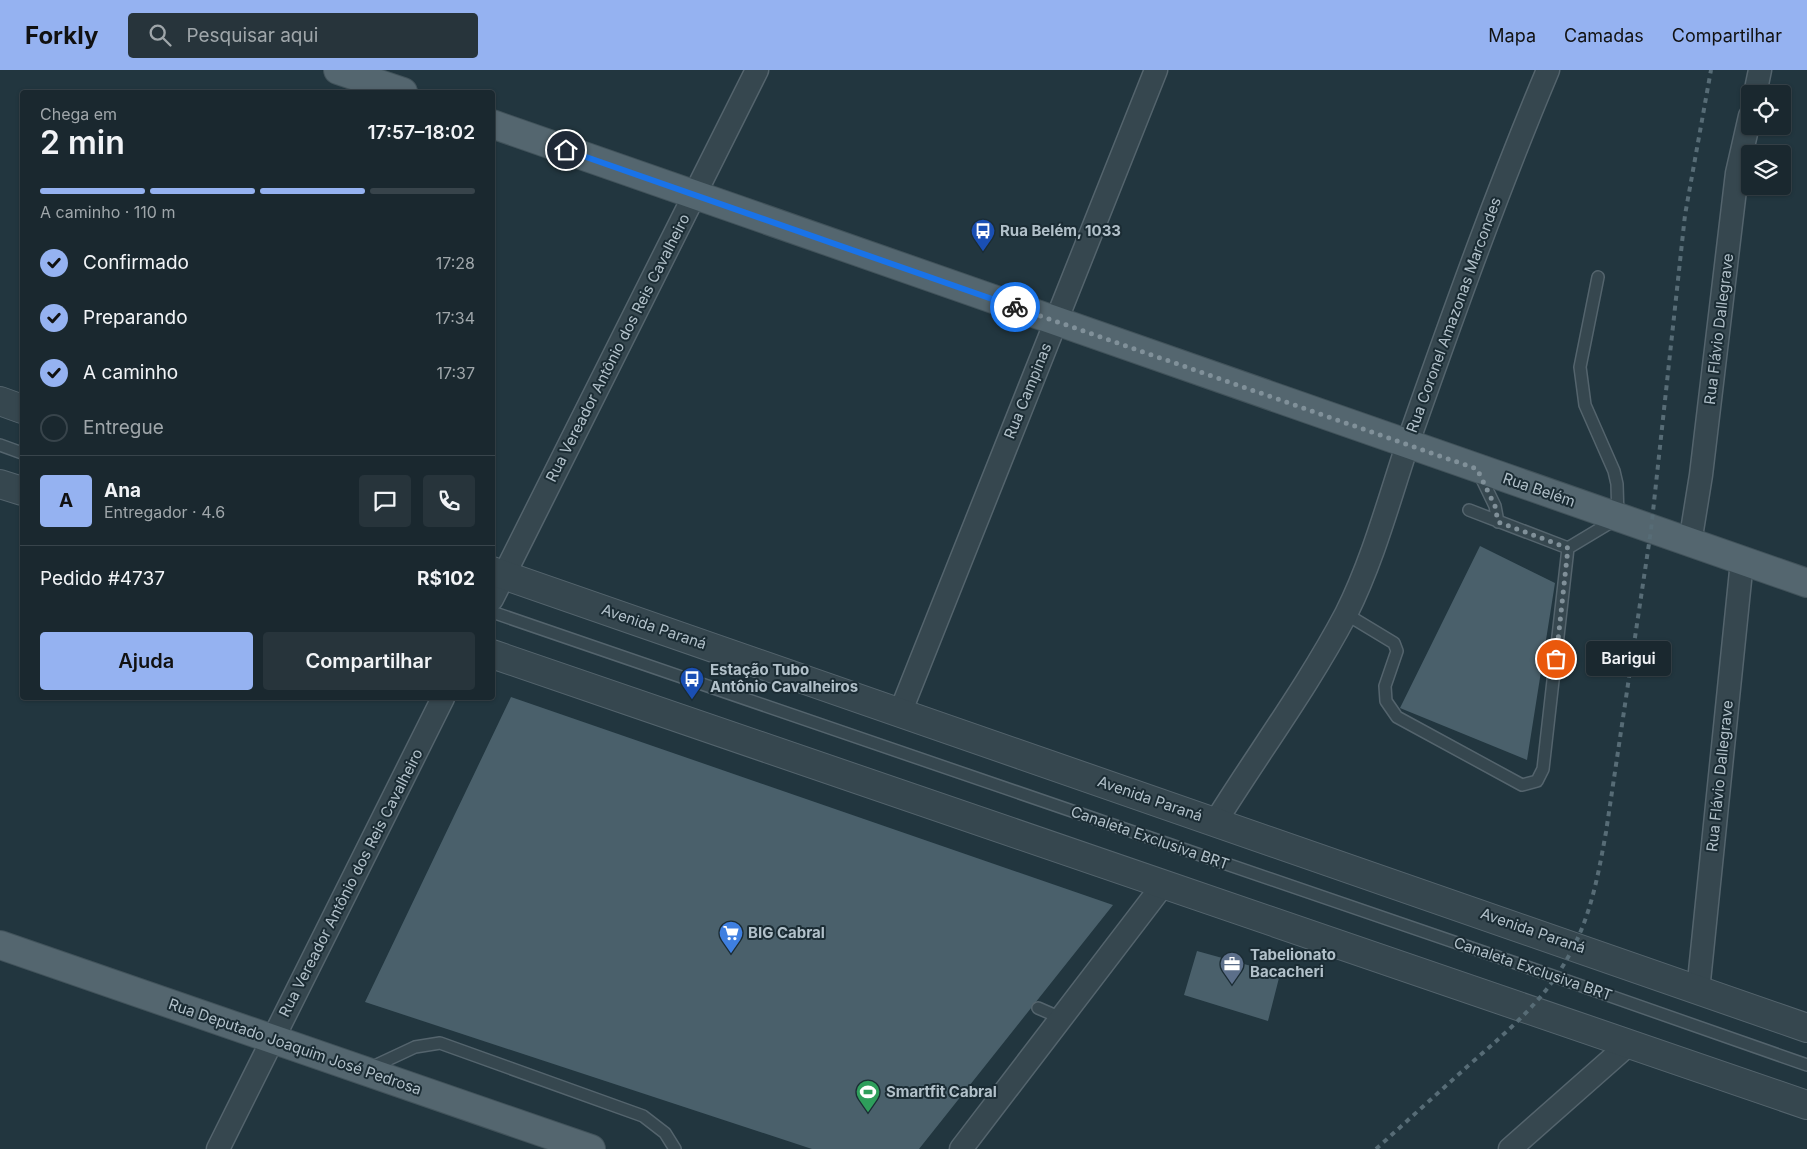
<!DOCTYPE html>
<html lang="pt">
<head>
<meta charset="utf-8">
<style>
	body { margin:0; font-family:Inter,sans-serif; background:#27343b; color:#f1f3f6; height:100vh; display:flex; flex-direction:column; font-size:19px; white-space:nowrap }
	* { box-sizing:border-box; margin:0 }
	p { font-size:16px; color:#9fa6aa }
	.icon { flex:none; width:28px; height:28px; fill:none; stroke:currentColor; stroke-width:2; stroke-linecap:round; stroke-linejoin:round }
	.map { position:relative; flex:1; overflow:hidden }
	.drawer { position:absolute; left:20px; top:20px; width:475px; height:610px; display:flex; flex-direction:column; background:#1a282f; border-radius:5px; box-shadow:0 1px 4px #0004,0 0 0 1px #38444b }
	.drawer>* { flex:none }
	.buttons { position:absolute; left:1741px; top:15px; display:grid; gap:10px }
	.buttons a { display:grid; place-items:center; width:50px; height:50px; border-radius:5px; background:#1a282f; box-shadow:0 1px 4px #0004,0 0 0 1px #38444b; font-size:25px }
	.pin { position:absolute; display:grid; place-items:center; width:42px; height:42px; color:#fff; margin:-21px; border:2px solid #fff; border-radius:50%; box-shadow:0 1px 5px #0007 }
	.courier { position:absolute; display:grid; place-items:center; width:50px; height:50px; margin:-25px; border:4px solid #1a73e8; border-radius:50%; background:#fff; color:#222; box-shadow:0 1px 6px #0007 }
	.bubble { position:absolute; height:35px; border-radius:5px; background:#1a282f; box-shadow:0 1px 4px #0004,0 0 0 1px #38444b; font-size:16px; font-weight:600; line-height:35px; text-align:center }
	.head em { font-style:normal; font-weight:600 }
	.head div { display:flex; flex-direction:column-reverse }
	.head { display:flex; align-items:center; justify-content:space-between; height:85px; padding:0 20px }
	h1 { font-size:32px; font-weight:600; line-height:38px }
	.bar { display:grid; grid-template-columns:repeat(4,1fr); gap:8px 5px; align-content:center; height:60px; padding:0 20px }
	.bar i { height:6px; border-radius:4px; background:#38444b }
	.bar .active { background:#95b2f1 }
	.bar p { grid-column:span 4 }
	.line { display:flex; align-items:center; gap:12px; padding:0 20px; border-top:1px solid #38444b }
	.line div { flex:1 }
	.round { display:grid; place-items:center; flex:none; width:52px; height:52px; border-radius:5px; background:#27343b }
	ol { padding:0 20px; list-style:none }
	li { display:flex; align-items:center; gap:15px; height:55px }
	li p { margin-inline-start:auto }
	li .icon { padding:5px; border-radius:50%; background:#95b2f1; color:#111; stroke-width:4 }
	li:last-child { color:#9fa6aa }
	li i { width:28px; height:28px; border:2px solid #38444b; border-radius:50% }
	.cta { display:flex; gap:10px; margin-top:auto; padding:10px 20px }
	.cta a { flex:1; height:58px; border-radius:5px; background:#95b2f1; color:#111; font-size:20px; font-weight:600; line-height:58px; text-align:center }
	.cta a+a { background:#27343b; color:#f1f3f6 }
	header { display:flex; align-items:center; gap:30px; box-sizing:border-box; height:70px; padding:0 25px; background:#95b2f1; color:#111 }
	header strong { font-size:24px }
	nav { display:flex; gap:28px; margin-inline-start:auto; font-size:18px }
	.search { width:350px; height:45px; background:#27343b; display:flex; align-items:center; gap:12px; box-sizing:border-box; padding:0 18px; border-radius:5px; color:#9fa6aa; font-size:19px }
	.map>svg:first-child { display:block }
	.building { fill:#4a606b }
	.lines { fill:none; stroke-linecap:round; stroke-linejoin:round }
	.service-casing { stroke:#54646d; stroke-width:14 }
	.minor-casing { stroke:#54646d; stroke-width:25 }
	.tertiary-casing { stroke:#54646d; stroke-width:30 }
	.primary-casing { stroke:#42535b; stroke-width:30 }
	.service { stroke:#36474f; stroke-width:11 }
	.minor { stroke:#36474f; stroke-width:22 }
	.tertiary { stroke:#36474f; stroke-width:28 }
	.primary { stroke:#54666f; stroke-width:28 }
	.rail { stroke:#576c76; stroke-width:4; stroke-dasharray:5 5; stroke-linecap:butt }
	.done { stroke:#809099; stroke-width:5; stroke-dasharray:0 9 }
	.route { stroke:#1a73e8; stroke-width:6 }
	.labels { text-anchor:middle; stroke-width:4; stroke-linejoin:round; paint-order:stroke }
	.poi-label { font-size:15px; font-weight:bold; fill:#b2c1ca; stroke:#1b2c34; text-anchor:start }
	.street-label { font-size:15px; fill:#b2c1ca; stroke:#1b2c34 }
</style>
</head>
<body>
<header>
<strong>Forkly</strong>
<div class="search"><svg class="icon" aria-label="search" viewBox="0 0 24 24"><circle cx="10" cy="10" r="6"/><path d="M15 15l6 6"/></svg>Pesquisar aqui</div>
<nav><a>Mapa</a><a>Camadas</a><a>Compartilhar</a></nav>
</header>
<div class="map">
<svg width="1807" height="1079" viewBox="0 0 1807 1079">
	<rect width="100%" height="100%" fill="#22363f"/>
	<!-- building -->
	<path class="building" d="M1480,476L1555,513L1527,690L1400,638Z
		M511,627L1113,835L919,1079H812L365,932Z
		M1197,881L1280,904L1268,951L1184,925Z"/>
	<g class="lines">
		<defs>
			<path id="service" d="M0,375L22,383
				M1479,403L1495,436L1498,452
				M1469,440L1568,478
				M1568,478L1618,448L1617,414L1614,401L1585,335L1580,297L1598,207
				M492,542L1556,907L1807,995
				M1346,544L1394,573L1397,581L1385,616L1386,631L1397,647L1522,715L1537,711L1543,699L1568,478
				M1038,938L1061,948
				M368,999L415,977L440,973L643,1046L665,1063L675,1079"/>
			<path id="minor" d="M1755,24L1760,0
				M1690,473L1701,405L1737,103L1750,46
				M492,529L757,0
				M900,643L1156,0
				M1216,751C1259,682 1308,616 1346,544C1375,486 1391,422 1412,361C1455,239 1498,119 1548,0
				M1698,921L1742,491
				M218,1079L443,628
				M961,1079L1163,815
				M1510,1079L1629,974"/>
			<path id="tertiary" d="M0,331L22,339
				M0,414L22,421
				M492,501L1807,958
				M492,584L1807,1035"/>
			<path id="primary" d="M338,0L403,22
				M492,54L1807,513
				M0,875L591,1079"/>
		</defs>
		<!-- service casing -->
		<use href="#service" class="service-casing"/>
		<!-- minor casing -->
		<use href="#minor" class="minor-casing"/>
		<!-- tertiary casing -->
		<use href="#tertiary" class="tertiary-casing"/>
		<!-- primary casing -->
		<use href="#primary" class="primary-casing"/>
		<!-- service -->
		<use href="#service" class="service"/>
		<!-- minor -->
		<use href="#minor" class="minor"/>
		<!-- tertiary -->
		<use href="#tertiary" class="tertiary"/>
		<!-- primary -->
		<use href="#primary" class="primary"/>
		<!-- rail -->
		<path class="rail" d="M1376,1079C1407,1051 1438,1023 1469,995C1512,957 1548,928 1574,876C1592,840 1599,801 1606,762L1651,460L1685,145L1711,0"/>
	</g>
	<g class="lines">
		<!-- done -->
		<path class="done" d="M1015,237L1477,399L1495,436L1498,452L1568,478L1556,589"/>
		<!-- route -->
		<path class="route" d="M566,80L1015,237"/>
	</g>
	<!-- icons -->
	<defs>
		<symbol id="bus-pin" viewBox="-11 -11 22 30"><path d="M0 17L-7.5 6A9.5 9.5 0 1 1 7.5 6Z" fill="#1a4fb4" stroke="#1b2c34"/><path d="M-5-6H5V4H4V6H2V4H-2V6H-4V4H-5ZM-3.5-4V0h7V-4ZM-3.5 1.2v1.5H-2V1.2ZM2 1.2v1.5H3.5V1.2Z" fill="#fff"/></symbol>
		<symbol id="supermarket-pin" viewBox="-11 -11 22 30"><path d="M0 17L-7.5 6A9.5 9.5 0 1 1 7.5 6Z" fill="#3f7fe0" stroke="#1b2c34"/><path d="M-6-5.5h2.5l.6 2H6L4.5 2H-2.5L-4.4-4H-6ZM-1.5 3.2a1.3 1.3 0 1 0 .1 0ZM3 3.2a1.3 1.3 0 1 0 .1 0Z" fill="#fff"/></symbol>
		<symbol id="office-pin" viewBox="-11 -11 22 30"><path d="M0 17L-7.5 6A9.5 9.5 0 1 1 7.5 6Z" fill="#5c6f8a" stroke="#1b2c34"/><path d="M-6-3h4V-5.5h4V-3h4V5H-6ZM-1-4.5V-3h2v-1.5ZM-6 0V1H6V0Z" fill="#fff"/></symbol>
		<symbol id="stadium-pin" viewBox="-11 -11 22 30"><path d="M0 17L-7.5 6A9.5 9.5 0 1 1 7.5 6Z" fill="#2e9e5b" stroke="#1b2c34"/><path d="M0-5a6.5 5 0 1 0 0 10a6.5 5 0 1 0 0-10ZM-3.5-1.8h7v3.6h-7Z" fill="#fff"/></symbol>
	</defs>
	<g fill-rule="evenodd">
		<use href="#bus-pin" x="969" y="147" width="28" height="38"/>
		<use href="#bus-pin" x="678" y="595" width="28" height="38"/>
		<use href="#supermarket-pin" x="717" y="849" width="28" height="38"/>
		<use href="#office-pin" x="1218" y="880" width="28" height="38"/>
		<use href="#stadium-pin" x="854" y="1008" width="28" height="38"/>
	</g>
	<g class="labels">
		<!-- poi labels -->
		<g class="poi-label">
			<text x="1000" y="166">Rua Belém, 1033</text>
			<text x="710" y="605">Estação Tubo<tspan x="710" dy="17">Antônio Cavalheiros</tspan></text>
			<text x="748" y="868">BIG Cabral</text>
			<text x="1250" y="890">Tabelionato<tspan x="1250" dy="17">Bacacheri</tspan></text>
			<text x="886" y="1027">Smartfit Cabral</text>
		</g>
		<!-- street labels -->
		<g class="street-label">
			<text transform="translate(1454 245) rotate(-70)" y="5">Rua Coronel Amazonas Marcondes</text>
			<text transform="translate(1719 259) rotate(-83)" y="5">Rua Flávio Dallegrave</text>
			<text transform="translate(618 278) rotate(-63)" y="5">Rua Vereador Antônio dos Reis Cavalheiro</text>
			<text transform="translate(1028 321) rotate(-68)" y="5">Rua Campinas</text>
			<text transform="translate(1539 420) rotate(19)" y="5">Rua Belém</text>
			<text transform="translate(654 557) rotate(19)" y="5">Avenida Paraná</text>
			<text transform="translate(1720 706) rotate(-84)" y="5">Rua Flávio Dallegrave</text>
			<text transform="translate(1150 729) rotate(19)" y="5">Avenida Paraná</text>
			<text transform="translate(1150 768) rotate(19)" y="5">Canaleta Exclusiva BRT</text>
			<text transform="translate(351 813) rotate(-63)" y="5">Rua Vereador Antônio dos Reis Cavalheiro</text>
			<text transform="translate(1533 861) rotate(19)" y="5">Avenida Paraná</text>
			<text transform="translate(1533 899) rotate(19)" y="5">Canaleta Exclusiva BRT</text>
			<text transform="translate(295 977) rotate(19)" y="5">Rua Deputado Joaquim José Pedrosa</text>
		</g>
	</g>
</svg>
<div class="buttons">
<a><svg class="icon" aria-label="locate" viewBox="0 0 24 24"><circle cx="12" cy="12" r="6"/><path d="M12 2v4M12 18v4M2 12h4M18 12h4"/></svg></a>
<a><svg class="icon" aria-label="layers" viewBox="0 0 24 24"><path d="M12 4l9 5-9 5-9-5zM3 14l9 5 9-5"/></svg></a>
</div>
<div class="pin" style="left:1556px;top:589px;background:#ea580c"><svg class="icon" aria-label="bag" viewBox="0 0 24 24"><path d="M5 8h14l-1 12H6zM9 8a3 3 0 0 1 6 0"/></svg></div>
<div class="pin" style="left:566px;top:80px;background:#1f2937"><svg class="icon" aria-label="home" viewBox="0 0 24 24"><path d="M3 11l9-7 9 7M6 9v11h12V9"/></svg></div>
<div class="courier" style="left:1015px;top:237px"><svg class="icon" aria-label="bike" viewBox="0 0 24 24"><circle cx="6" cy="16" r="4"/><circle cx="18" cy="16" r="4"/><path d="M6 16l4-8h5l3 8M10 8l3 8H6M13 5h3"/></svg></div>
<div class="bubble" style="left:1586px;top:571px;width:85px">Barigui</div>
<section class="drawer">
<div class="head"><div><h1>2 min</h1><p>Chega em</p></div><em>17:57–18:02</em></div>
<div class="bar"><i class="active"></i><i class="active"></i><i class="active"></i><i></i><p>A caminho · 110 m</p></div>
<ol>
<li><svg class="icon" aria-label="check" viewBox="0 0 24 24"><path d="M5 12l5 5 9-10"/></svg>Confirmado<p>17:28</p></li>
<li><svg class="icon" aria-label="check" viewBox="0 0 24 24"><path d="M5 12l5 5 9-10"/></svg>Preparando<p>17:34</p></li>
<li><svg class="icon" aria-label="check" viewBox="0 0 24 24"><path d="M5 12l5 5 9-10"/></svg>A caminho<p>17:37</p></li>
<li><i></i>Entregue</li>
</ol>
<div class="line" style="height:90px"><b class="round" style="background:#95b2f1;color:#111">A</b><div><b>Ana</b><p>Entregador · 4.6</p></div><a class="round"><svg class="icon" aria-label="chat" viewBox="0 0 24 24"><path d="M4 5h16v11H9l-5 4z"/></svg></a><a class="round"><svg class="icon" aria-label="phone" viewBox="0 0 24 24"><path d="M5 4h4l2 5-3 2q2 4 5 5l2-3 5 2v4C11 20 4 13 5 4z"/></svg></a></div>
<div class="line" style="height:65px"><div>Pedido #4737</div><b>R$102</b></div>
<div class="cta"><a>Ajuda</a><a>Compartilhar</a></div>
</section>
</div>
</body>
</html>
